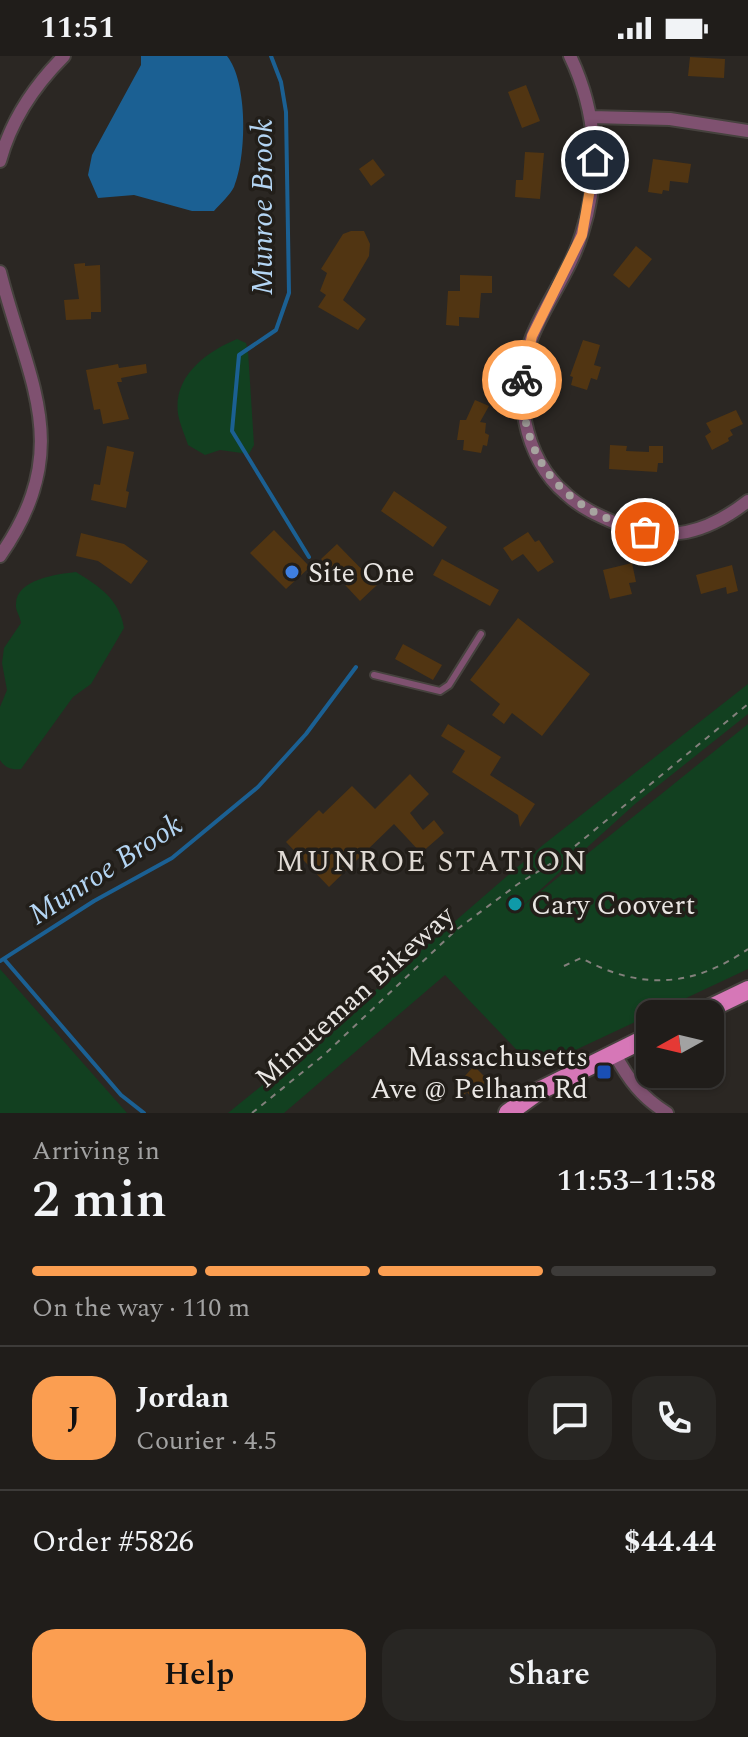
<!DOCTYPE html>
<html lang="en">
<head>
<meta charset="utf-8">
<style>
	body { margin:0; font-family:Spectral,serif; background:#282623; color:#f1f3f6; height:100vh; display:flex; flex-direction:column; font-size:30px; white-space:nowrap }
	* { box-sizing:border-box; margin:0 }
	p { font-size:26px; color:#a2a2a2 }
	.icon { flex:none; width:44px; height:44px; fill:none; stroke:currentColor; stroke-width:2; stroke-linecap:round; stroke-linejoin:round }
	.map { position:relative; height:1057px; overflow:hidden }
	.panel { display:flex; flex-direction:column; background:#201d1a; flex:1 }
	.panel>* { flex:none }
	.needle { width:52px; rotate:262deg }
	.fabs { position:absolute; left:636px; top:944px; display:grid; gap:16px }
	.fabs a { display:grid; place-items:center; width:88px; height:88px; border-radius:16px; background:#201d1a; box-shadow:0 2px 6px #0004,0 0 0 2px #3d3b39; font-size:40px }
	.pin { position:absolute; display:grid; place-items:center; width:68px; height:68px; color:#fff; margin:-34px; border:4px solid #fff; border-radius:50%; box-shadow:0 2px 8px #0007 }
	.courier { position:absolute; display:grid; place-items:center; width:80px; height:80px; margin:-40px; border:6px solid #fb9e51; border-radius:50%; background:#fff; color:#222; box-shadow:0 2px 10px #0007 }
	.headline em { font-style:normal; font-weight:600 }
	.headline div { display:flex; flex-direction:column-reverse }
	.headline { display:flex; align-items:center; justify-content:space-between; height:136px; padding:0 32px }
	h1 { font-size:52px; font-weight:600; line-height:60px }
	.bar { display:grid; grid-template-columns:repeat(4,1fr); gap:12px 8px; align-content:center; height:96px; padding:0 32px }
	.bar i { height:10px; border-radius:6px; background:#3d3b39 }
	.bar .on { background:#fb9e51 }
	.bar p { grid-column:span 4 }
	.line { display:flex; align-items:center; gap:20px; padding:0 32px; border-top:2px solid #3d3b39 }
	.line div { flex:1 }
	.round { display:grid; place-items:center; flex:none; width:84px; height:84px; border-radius:24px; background:#282623 }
	.primary-button { display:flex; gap:16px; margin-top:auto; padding:16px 32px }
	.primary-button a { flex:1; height:92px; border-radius:24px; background:#fb9e51; color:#111; font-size:32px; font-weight:600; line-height:92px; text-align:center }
	.primary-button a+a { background:#282623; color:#f1f3f6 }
	.status { display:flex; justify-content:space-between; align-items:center; height:56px; padding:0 40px; background:#201d1a; direction:ltr }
	.status svg { height:22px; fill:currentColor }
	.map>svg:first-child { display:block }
	.green { fill:#124020 }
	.water { fill:#1b6093 }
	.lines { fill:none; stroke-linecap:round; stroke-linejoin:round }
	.stream { stroke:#1b6093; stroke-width:4 }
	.building { fill:#513512 }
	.service-casing { stroke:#46423e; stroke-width:10 }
	.minor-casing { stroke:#46423e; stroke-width:16 }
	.primary-casing { stroke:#46423e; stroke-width:22 }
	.path { stroke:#83807c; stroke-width:2; stroke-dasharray:6 6; stroke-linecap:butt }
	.service { stroke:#7f5170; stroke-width:6 }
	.minor { stroke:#7f5170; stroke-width:12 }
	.primary { stroke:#d677b7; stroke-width:18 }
	.done { stroke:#a7a4a0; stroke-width:8; stroke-dasharray:0 14.4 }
	.route { stroke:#fb9e51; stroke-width:10 }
	.shop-dot { fill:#3f7fe0; stroke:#221e19; stroke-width:3 }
	.culture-dot { fill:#0f9aa8; stroke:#221e19; stroke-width:3 }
	.transit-dot { fill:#1a4fb4; stroke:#221e19; stroke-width:3 }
	.labels { text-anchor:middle; stroke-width:7; stroke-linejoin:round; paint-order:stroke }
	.poi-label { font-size:28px; fill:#eae7e4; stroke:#221e19; text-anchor:start }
	.street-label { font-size:28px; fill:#eae7e4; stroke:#221e19 }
	.water-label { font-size:30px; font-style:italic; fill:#b4d5f3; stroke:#221e19 }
	.neighbourhood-label { font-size:30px; letter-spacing:2px; fill:#e0dad4; stroke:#221e19 }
</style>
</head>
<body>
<div class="status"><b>11:51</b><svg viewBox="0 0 49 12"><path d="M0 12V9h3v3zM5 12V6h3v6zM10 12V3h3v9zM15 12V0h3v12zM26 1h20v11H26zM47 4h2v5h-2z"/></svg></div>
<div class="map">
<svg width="748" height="1057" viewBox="0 0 748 1057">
	<rect width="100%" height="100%" fill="#2b2723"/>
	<!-- green -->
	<path class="green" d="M237,283L246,287L248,295L254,389L249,398L220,394L205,399L188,389C185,379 180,369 178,358C173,320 206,296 237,283Z
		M76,516C99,530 120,544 124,572L91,628L73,641L21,713C11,714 5,712 0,704V651L7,634L2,607L4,592L21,567C20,560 15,554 16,548C16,523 58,518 76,516Z
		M748,628V658L635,748L519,853L748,668V913L535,1013L445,919L284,1057H228L317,985L543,789Z
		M0,913L127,1057H0Z"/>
	<!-- water -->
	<path class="water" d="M141,0H227C248,26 247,100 234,131C230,139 220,148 214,155H192L134,139L98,142L88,119L92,99L141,9Z"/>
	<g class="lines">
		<!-- stream -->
		<path class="stream" d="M271,0L281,26L286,56L289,237L276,274L239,299L232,375L309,501
			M4,903L121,1039L144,1057
			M0,905L94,845L172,802L258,731L306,678L356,611"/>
	</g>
	<!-- building -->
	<path class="building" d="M690,1L725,3L724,22L688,20Z
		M526,29L540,65L522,72L508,36Z
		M525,96L544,97L540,143L515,141L516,124H523Z
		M373,103L385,119L371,130L359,113Z
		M653,103L691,108L688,127L670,125L669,135L663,134L662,138L648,136Z
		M351,175H364L370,188L369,200L343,244L366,263L358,274L318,251L326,239L320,235L327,217L321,213L343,178Z
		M636,190L652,203L629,232L613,219Z
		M85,207V210L100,209L101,256H91V263L66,264L64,244L79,243L74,208Z
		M460,219L492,220V237H481L479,262L459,261V270L446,269L448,235H460Z
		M583,284L600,289L594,309L601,311L597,324L591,322L587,334L571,329L573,321L570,320Z
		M118,308L119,312L146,308L147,317L121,322L122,326H117L129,363L103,368L100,353L94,354L86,314Z
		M475,344L489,350L480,366L486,367L485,377L489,379L487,390L483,389L481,397L463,394L464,384H457L460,364H466Z
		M736,354L743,368L730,374L733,379L728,382L729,385L712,394L705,380L711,376L706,367Z
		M610,389L627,390L626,395L649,396V390H663V407H658L657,416L609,413Z
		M107,390L134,396L126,435L129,436L126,452L91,444L94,428L100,429Z
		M394,435L447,471L433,491L381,455Z
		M274,474L310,511L286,533L250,497Z
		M528,476L535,486L539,484L554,506L538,516L523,498L512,505L503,492Z
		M81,477L124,488L148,505L131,528L98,505L76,500Z
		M337,488L377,529L360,545L321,503Z
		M442,503L499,534L490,550L433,519Z
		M632,507L636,526L629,527L632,538L610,543L603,514Z
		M732,509L738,535L727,538L726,531L701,538L696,519Z
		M518,562L590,618L542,680L512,657L504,668L492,659L500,648L470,624Z
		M403,588L442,609L433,624L395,603Z
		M448,668L501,701L490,719L535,748L520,771L518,759L452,716L465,695L441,680Z
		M410,718L429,738L410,757L423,774L434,764L444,777L421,797L394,768L329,831L286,786L319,754L323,758L352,730L375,753Z
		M474,1010L490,1026L472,1042L467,1036L462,1041L454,1032Z"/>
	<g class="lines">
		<defs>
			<path id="service" d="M374,619L440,635L449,629L481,578"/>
			<path id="minor" d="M570,0C597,56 601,118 582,177C571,214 546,246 532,281C511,331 523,402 566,438C581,452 599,460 618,468C668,488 707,477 748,445
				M591,61L670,63L748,75
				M0,105C11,64 34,30 64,0
				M0,216C28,327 76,391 0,500
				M614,997C629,1024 641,1041 667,1057"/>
			<path id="primary" d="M698,958L748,934
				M508,1057L537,1036L650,980"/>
		</defs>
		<!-- service casing -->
		<use href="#service" class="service-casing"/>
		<!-- minor casing -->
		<use href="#minor" class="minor-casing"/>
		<!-- primary casing -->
		<use href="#primary" class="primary-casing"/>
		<!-- path -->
		<path class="path" d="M564,910L581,902C640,934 692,932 748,893
			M252,1057L325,998L456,874L518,828L563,800L748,648"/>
		<!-- service -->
		<use href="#service" class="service"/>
		<!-- minor -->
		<use href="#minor" class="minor"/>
		<!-- primary -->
		<use href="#primary" class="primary"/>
	</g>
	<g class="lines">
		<!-- done -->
		<path class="done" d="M522,324C521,409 566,454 645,476"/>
		<!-- route -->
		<path class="route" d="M522,324L532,280L582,179L595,104"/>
	</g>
	<!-- markers -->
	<circle class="shop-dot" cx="292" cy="516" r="8"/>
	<circle class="culture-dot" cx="515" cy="848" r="8"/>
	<rect class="transit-dot" x="596" y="1008" width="16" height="16" rx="4"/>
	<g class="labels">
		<!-- poi labels -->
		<g class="poi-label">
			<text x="308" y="526">Site One</text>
			<text x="531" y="858">Cary Coovert</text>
			<text x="588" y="1010" text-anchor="end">Massachusetts<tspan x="588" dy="32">Ave @ Pelham Rd</tspan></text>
		</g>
		<!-- street labels -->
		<g class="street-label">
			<text transform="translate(354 940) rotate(-42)" y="10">Minuteman Bikeway</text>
		</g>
		<!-- water labels -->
		<g class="water-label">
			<text transform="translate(262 151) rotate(-90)" y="10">Munroe Brook</text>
			<text transform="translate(105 813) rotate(-33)" y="10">Munroe Brook</text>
		</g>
		<!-- neighbourhood labels -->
		<g class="neighbourhood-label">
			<text x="432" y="815">MUNROE STATION</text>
		</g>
	</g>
</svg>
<div class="fabs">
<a><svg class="needle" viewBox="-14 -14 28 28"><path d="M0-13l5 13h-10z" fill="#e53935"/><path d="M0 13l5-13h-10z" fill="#a2a2a2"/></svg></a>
</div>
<div class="pin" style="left:645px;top:476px;background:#ea580c"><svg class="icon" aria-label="bag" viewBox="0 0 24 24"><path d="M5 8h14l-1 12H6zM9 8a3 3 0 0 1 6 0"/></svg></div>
<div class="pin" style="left:595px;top:104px;background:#1f2937"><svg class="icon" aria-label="home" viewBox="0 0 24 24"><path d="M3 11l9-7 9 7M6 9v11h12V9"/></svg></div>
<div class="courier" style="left:522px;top:324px"><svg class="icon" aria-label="bike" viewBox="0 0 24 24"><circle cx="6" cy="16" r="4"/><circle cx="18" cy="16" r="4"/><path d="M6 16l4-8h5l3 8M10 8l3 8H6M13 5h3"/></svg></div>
</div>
<section class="panel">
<div class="headline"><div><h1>2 min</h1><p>Arriving in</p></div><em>11:53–11:58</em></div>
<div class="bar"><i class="on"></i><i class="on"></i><i class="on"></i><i></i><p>On the way · 110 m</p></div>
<div class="line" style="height:144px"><b class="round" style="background:#fb9e51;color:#111">J</b><div><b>Jordan</b><p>Courier · 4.5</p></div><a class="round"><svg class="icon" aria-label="chat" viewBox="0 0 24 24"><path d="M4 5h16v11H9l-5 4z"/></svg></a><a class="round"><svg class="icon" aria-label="phone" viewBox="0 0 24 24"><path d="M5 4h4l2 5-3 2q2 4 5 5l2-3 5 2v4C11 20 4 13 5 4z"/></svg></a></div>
<div class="line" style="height:104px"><div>Order #5826</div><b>$44.44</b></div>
<div class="primary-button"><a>Help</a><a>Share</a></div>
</section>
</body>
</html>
